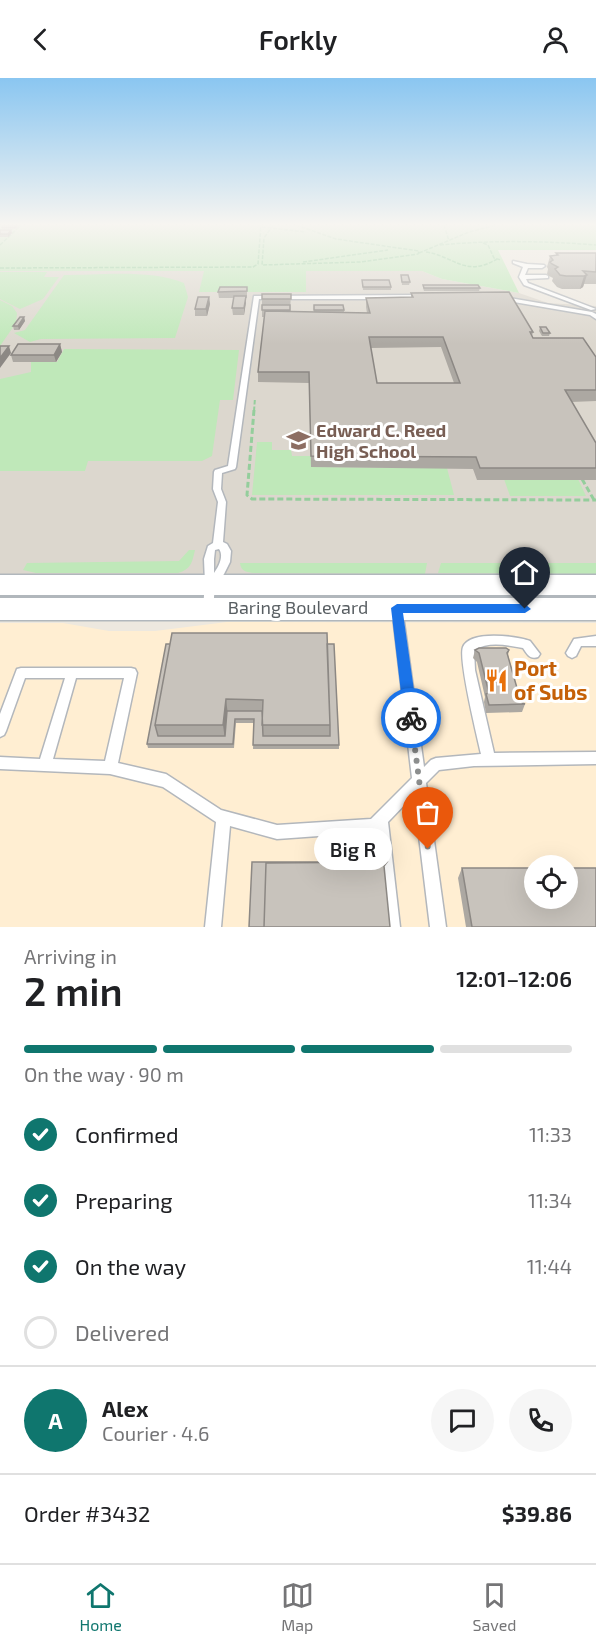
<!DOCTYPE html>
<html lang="en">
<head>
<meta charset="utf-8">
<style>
	body { margin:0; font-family:"Exo 2",sans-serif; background:#f6f6f6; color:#202124; height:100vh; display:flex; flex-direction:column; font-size:22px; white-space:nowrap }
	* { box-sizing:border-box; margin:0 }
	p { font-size:20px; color:#757577 }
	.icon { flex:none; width:33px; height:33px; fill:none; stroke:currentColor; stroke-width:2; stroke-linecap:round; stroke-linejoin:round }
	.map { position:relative; height:849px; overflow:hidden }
	.drawer { display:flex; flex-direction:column; background:#fff; flex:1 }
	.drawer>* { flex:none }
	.tools { position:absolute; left:524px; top:777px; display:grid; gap:12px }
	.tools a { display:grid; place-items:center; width:54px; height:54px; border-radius:50%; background:#fff; box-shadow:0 6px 24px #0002; font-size:30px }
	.pin { position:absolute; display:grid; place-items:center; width:51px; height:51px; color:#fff; margin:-62px -26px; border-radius:50% 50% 50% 0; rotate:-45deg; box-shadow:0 0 6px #0007 }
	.pin .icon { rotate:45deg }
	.courier { position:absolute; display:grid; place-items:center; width:60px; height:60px; margin:-30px; border:4px solid #1a73e8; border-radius:50%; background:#fff; color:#222; box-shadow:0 2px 8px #0007 }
	.bubble { position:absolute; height:42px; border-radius:21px; background:#fff; box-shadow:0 6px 24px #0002; font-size:20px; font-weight:600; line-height:42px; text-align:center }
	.overview em { font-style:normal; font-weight:600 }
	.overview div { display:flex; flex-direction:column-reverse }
	.overview { display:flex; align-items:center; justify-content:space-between; height:102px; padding:0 24px }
	h1 { font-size:39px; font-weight:600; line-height:45px }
	.bar { display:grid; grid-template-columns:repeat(4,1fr); gap:9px 6px; align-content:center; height:72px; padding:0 24px }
	.bar i { height:8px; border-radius:4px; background:#e0e0e0 }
	.bar .selected { background:#0f766e }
	.bar p { grid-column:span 4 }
	.line { display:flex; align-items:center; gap:15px; padding:0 24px; border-top:2px solid #e0e0e0 }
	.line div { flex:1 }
	.round { display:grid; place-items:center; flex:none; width:63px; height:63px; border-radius:32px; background:#f6f6f6 }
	ol { padding:0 24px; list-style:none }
	li { display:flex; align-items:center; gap:18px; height:66px }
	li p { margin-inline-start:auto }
	li .icon { padding:6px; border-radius:50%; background:#0f766e; color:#fff; stroke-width:4 }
	li:last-child { color:#757577 }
	li i { width:33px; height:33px; border:3px solid #e0e0e0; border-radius:50% }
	header { display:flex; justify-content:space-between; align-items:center; height:78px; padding:0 24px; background:#fff; font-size:27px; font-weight:600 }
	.menu { display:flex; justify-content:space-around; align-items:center; height:84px; border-top:2px solid #e0e0e0; background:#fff; font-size:16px; color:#757577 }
	.menu a { display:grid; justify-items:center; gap:3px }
	.menu .selected { color:#0f766e }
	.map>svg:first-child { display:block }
	.commercial { fill:#ffeed2; fill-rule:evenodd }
	.education { fill:#dcd7ce }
	.green { fill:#bfe8b9 }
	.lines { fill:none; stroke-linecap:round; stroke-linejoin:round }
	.service-casing { stroke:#b3b7bc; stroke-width:3 }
	.secondary-casing { stroke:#b1b7bc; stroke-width:3 }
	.path-far2 { stroke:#94ce9c; stroke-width:1.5; stroke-dasharray:4 1.5; stroke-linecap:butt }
	.path-far1 { stroke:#94ce9c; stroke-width:2; stroke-dasharray:4.5 2; stroke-linecap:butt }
	.path { stroke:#94ce9c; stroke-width:3; stroke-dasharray:6 3; stroke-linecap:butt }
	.service { fill:#fff; fill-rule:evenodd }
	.secondary { fill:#fff; fill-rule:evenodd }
	.wall { fill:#aca8a2; fill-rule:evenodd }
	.shaded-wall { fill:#8c8884 }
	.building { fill:#c8c3bc; stroke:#8c8884; stroke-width:1.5; fill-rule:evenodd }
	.route { fill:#1a73e8 }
	.done { stroke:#8c8e8e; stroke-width:6; stroke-dasharray:0 10.8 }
	.labels { text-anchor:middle; stroke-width:6; stroke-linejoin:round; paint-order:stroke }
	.education-label { font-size:18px; font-weight:bold; fill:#785e54; stroke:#fff; text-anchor:start }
	.street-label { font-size:18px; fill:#585e62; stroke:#fff }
	.near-food-label { font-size:21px; font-weight:bold; fill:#c56008; stroke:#fff; text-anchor:start }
</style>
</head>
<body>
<header><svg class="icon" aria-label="back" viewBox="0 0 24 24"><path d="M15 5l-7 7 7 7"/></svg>Forkly<svg class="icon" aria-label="person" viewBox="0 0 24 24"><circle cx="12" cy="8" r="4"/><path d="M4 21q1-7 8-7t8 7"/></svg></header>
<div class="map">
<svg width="596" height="849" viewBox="0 0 596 849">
	<rect width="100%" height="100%" fill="#ede8df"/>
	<!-- commercial -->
	<path class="commercial" d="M227,544L596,545V849H0V545H63L109,553H155ZM534,788H567V820H534Z"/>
	<!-- education -->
	<path class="education" d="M0,193H422L442,201L519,215L548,225L596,228V498H0Z"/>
	<!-- green -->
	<path class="green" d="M0,147H596V172H498L519,215L442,201L422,193H306V214H199L204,193H0Z
		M0,194H47L44,199H59L43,221L20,231L0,221Z
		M64,197C100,197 151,191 184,205L188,219L175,260L41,261L30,264L14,255L25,252Z
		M0,222L12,228L17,235L16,245L0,268Z
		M64,271L239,272L233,322H220L212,378L202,383H88L85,393H0V301L31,294V284H57Z
		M257,364H272V372H291L292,378H311V389L447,390L454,417H252Z
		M504,401H578L586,418H510Z
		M189,472H195C192,485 191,491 178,495H36L23,492L27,485L179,483Z
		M240,485H427L425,496L254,495C247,494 241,494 240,485Z
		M441,485H596V496L438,495Z"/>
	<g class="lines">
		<defs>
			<path id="service" d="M513,183L527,186L544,187L545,188L542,190H528L525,197H546L548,198V200L526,201L528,205L596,231L591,232L524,207L519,199L523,189L513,185Z
				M254,218L421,217L424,219L421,221H259L236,389L235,391L222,395L221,411L226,424L223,464L227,466L231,473L230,484L224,496L215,508L213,530L212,533L208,534L204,533L203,530L205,505L204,481L208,468L213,465L218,424L213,411L214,394L215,392L228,388ZM219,471C224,478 219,488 214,495V481L215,472Z
				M504,219L592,234L596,236V241L590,237L502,222V220Z
				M397,526L401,527L402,530L424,689L431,682L436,680L481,676C477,658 458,581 463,569C470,552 516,558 530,563L540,576L538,579C530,582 527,576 523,570C506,567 489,563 474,572L475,592L494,675L596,674V686L474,688L439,692L426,705L446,849H430L414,717L388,744L400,849H384L375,754L277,761L230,748L221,849H205L216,744L163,709L110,696L0,691V679L40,681L65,600H25L6,653L4,657L0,659V636L17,591L21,590H131L135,591L137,595L118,685L166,696L221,732L277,747L371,741L412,700L392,530L393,527ZM76,600H124L105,683L53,681Z
				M596,558V568H581L576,578L572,580L568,578L566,575L574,561Z"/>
			<path id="secondary" d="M0,497H596V517H0Z
				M0,520H596V542H0Z"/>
		</defs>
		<!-- service casing -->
		<use href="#service" class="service-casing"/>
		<!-- secondary casing -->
		<use href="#secondary" class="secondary-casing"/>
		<!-- path-far2 -->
		<path class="path-far2" d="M273,147L264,160L262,187L360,184L418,176L419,173L336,161L296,147
			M444,147L449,163
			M262,149L306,154
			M483,165L488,167L494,180L501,182
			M0,167L21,147
			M440,167C492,162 544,163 596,167
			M426,174C454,178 465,200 497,181
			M419,175L469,154L496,147
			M303,184L388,172
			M0,190L253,189L258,186L261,147"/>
		<!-- path-far1 -->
		<path class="path-far1" d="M254,333L255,320"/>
		<!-- path -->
		<path class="path" d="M254,332L247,417L252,421L596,422
			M582,401L594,422"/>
		<!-- service -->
		<use href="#service" class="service"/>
		<!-- secondary -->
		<use href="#secondary" class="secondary"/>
	</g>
	<!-- wall -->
	<path class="wall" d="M20,147L16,151H2V149Z
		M0,152H11L12,155L8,159H0Z
		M556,175H596V206H584L583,209L580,211H562L557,209L552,203L553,200L549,198L547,196L548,191L547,189L550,178L556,177Z
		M401,197L410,204L409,207H402Z
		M362,202L391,209V212H363Z
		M423,207L480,210L479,213H424L423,210Z
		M247,209V220H246L244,237H233L232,230L234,220H219L218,214Z
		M411,215L533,254L532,258L533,260L596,279V323L571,324L596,365V402H477L473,391L311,389L309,305L258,304V294L264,239H262V216H291L290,234H314V227L344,232V234L367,235L366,229V220L411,219ZM441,269L454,305H377L371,270Z
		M209,219L210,226L207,238H195V231Z
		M24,239L25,243L19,252H14L13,248Z
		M540,249L550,255L549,258H542L539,253Z
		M60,266L62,274L56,284H13L11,277Z
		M166,566H327L339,667V671H253L254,645H236L234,670H148L147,666Z
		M475,572H509L508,577L521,624L525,626L522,634L486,635L484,624L485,619L477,584L473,580Z
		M462,790L596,849H466L458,800Z"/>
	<!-- shaded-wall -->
	<path class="shaded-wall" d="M11,152L12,155L8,159V156Z
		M587,197L583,209L580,211L584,198Z
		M246,218V225L244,237V230Z
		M209,219L210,226L207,238L206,231Z
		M24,239L25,243L19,252L18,248Z
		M60,266L62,274L56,284L54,277Z
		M9,268L11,275L0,290V280Z
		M226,621L228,637L225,662L223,647Z"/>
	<!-- building -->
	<path class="building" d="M3,147H17L15,149H2Z
		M0,152H11L8,156H0Z
		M556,175H596V194L583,193L587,197L584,198H566L560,197L555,191L558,189L552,186L550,184L553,182L550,178L558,177Z
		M401,197H408L410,204H402Z
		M362,202H389L391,209H363Z
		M423,207H478L480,210H424Z
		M220,209H247V213L218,214Z
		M509,214L533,254H530L533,260H583L596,279V312H565L596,365V390H480L476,379L311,378L309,294H258L265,233L370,235L366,220L413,219L411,215ZM369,259H443L460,305H377Z
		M262,216H291V221H262Z
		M234,218H246L244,230H232Z
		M198,219H209L206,231H195Z
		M262,227H290V232H262Z
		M314,227H343L344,232H314Z
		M20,239H24L18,248H13Z
		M540,249H546L550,255H543Z
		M18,266H60L54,277H11Z
		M0,268H9L0,280Z
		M172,555H327L330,647H262L263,622L226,621L223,647H155Z
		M166,566H170L155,647L158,658H225L227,633H262L263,658H330V647L327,566H334L339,667H253L254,641H235L233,666H147Z
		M479,570H506L509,572L507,575L521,624L525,626L489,627L486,616L489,615L479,575L475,572Z
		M252,784H384L266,785L264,849H249Z
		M387,784L384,788L390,849H264L266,785Z
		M462,790H534V820H567V790H596V849H472Z"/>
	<!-- sky -->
	<linearGradient id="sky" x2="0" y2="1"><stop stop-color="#8ac6f1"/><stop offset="0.55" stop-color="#f7f5f1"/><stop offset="1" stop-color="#f7f5f1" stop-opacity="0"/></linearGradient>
	<rect width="596" height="266" fill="url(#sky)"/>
	<!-- route -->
	<path class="route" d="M397,526H525L531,531L525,535H403L418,640L416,645L411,646L406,645L404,640L391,530Z"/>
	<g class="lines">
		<!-- done -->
		<path class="done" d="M411,640L428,771"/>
	</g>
	<!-- icons -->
	<defs>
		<symbol id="school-bare" viewBox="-9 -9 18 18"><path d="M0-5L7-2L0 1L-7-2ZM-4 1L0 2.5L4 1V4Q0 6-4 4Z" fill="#8d6e63" stroke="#fff" stroke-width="2.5" paint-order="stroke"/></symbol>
		<symbol id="restaurant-bare" viewBox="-9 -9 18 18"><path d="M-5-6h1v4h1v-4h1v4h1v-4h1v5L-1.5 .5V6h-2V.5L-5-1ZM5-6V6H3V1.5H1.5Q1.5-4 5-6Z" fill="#e8710a" stroke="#fff" stroke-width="2.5" paint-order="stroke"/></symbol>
	</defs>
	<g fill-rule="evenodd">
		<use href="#school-bare" x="282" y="346" width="33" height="33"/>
		<use href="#restaurant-bare" x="480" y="586" width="33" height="33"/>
	</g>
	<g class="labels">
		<!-- education labels -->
		<g class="education-label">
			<text x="316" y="359">Edward C. Reed<tspan x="316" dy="21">High School</tspan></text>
		</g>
		<!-- street labels -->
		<g class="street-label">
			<text x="298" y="536">Baring Boulevard</text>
		</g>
		<!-- near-food labels -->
		<g class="near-food-label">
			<text x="514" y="598">Port<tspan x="514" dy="24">of Subs</tspan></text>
		</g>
	</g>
</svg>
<div class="tools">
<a><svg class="icon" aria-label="locate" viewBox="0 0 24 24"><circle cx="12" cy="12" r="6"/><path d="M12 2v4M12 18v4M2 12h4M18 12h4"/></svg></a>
</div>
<div class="pin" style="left:428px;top:771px;background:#ea580c"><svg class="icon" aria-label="bag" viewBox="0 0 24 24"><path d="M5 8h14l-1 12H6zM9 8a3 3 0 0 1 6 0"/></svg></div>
<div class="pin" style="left:525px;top:531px;background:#1f2937"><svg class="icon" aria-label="home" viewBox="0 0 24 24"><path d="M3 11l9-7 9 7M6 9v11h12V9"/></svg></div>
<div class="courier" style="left:411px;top:640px"><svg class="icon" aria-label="bike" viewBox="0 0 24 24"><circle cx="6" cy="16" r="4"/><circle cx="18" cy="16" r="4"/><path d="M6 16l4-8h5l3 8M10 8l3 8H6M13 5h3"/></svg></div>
<div class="bubble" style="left:314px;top:750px;width:78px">Big R</div>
</div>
<section class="drawer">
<div class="overview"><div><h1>2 min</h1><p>Arriving in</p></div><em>12:01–12:06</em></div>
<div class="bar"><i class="selected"></i><i class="selected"></i><i class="selected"></i><i></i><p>On the way · 90 m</p></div>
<ol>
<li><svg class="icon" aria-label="check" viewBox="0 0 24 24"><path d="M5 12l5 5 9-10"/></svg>Confirmed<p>11:33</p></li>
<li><svg class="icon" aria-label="check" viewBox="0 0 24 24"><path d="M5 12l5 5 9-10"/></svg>Preparing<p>11:34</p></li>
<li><svg class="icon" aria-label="check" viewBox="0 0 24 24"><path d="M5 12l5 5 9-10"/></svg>On the way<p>11:44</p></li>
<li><i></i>Delivered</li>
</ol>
<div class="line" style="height:108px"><b class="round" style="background:#0f766e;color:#fff">A</b><div><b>Alex</b><p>Courier · 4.6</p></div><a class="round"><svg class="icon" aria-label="chat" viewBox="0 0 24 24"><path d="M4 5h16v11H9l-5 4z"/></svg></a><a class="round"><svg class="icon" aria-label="phone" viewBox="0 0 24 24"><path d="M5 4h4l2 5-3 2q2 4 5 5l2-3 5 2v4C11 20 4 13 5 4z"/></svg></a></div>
<div class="line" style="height:78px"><div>Order #3432</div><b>$39.86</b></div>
</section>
<nav class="menu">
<a class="selected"><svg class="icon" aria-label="home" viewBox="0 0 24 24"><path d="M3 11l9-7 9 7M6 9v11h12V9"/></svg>Home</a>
<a><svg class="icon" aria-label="map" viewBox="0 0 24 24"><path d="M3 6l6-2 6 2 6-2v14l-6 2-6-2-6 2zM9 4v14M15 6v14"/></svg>Map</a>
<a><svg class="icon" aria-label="saved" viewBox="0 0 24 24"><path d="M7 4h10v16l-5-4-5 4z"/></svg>Saved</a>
</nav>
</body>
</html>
